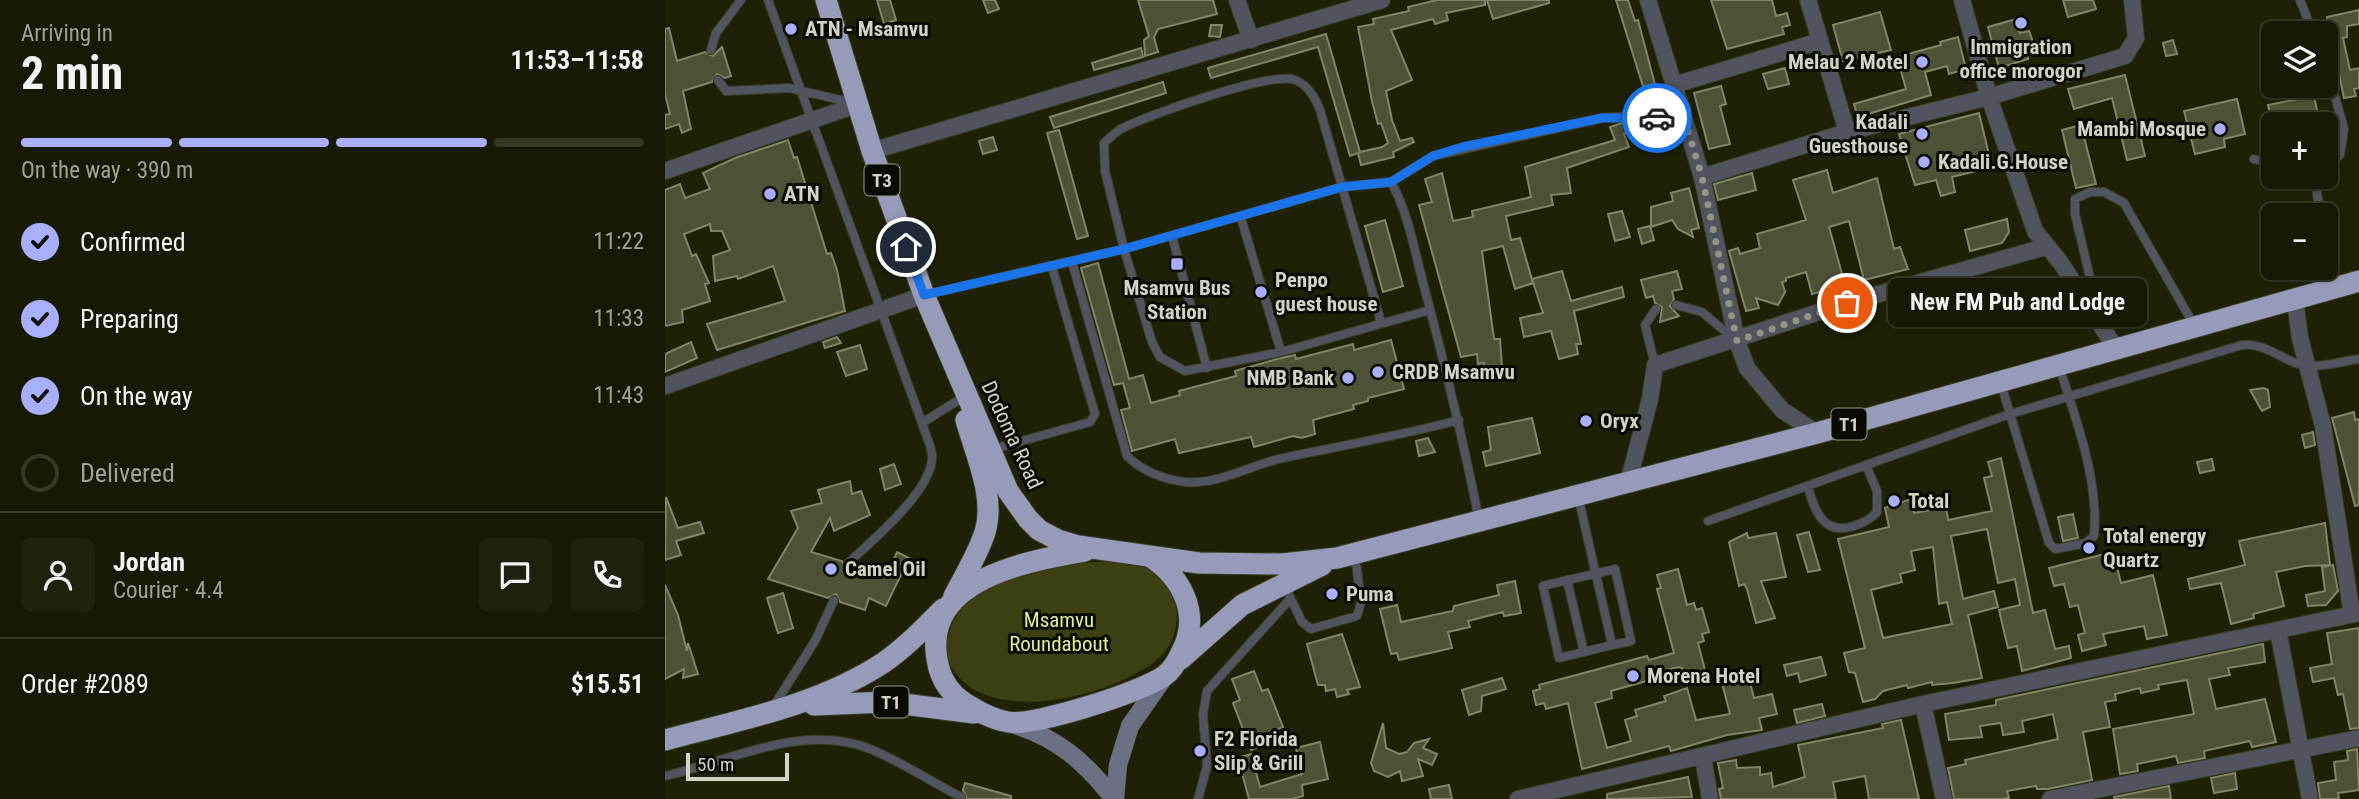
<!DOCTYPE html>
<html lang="en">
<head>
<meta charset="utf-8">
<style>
	body { margin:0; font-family:"Roboto Condensed",sans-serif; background:#20220e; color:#f1f3f6; height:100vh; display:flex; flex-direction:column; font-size:26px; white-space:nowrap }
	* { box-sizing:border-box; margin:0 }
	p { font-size:23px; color:#9ea09a }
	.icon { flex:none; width:38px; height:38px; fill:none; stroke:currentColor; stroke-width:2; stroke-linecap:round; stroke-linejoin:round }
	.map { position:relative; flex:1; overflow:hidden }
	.panel { display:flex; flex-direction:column; background:#171904; width:665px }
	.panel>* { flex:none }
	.buttons { position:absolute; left:1596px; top:21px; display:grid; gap:14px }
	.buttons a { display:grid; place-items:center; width:77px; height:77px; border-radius:10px; background:#171904; box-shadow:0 2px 5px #0004,0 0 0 2px #363826; font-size:35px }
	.scale { position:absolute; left:21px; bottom:18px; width:103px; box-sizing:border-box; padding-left:7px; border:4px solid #d1d4c4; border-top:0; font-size:19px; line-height:24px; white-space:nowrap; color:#d1d4c4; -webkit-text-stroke:5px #090a02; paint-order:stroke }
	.pin { position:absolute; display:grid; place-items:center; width:60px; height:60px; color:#fff; margin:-30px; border:4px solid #fff; border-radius:50%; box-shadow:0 2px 7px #0007 }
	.courier { position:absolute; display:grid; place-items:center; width:70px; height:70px; margin:-35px; border:5px solid #1a73e8; border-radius:50%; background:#fff; color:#222; box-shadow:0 2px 9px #0007 }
	.bubble { position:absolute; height:49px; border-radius:10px; background:#171904; box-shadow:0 2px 5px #0004,0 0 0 2px #363826; font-size:23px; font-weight:700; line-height:49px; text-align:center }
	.overview em { font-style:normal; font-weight:700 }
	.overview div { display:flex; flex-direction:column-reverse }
	.overview { display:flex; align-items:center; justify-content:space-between; height:119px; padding:0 21px }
	h1 { font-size:46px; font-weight:700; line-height:52px }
	.bar { display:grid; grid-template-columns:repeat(4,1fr); gap:10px 7px; align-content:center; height:84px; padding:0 21px }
	.bar i { height:9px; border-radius:5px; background:#363826 }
	.bar .current { background:#a8b0fc }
	.bar p { grid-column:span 4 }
	.line { display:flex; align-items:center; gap:18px; padding:0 21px; border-top:2px solid #363826 }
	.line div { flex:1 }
	.round { display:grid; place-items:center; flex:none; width:74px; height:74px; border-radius:10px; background:#20220e }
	ol { padding:0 21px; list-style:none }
	li { display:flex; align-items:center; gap:21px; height:77px }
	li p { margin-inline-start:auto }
	li .icon { padding:7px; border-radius:50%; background:#a8b0fc; color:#111; stroke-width:4 }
	li:last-child { color:#9ea09a }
	li i { width:38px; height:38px; border:4px solid #363826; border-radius:50% }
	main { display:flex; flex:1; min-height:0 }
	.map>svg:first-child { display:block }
	.green { fill:#3b3f11 }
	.building { fill:#4d5135; stroke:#808566; stroke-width:2; fill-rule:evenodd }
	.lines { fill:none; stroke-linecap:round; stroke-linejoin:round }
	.lane-casing { stroke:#3b3e24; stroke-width:10 }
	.street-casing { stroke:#3b3e24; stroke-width:18 }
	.secondary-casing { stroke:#3b3e24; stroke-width:19 }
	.highway-casing { stroke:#3b3e24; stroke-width:23 }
	.lane { stroke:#51535f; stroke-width:8 }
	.street { stroke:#51535f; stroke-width:16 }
	.secondary { stroke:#6d7084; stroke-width:18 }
	.highway { stroke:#979bb9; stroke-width:21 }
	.done { stroke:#939582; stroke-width:7; stroke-dasharray:0 12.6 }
	.route { stroke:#1a73e8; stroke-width:9 }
	.poi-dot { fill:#a8b0fc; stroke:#090a02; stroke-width:2.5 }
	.labels { text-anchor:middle; stroke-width:6; stroke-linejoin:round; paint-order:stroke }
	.shield { fill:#090a02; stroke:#95978a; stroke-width:2 }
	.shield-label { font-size:19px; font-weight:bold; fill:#d1d4c4 }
	.poi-label { font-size:21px; font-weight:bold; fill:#d1d4c4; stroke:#090a02; text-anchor:start }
	.street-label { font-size:21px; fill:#d1d4c4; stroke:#090a02 }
	.park-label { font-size:21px; fill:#e0eb96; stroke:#090a02 }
</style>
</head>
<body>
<main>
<section class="panel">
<div class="overview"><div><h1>2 min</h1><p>Arriving in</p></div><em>11:53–11:58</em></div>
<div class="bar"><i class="current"></i><i class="current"></i><i class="current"></i><i></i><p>On the way · 390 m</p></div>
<ol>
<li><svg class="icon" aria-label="check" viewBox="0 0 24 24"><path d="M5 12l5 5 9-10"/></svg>Confirmed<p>11:22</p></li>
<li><svg class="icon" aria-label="check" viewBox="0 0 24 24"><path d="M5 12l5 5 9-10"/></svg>Preparing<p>11:33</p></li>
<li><svg class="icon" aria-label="check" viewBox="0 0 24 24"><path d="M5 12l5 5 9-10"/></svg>On the way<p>11:43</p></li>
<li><i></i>Delivered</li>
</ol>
<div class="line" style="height:126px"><a class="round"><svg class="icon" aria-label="person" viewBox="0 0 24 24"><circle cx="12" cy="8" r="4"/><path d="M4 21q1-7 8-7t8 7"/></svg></a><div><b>Jordan</b><p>Courier · 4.4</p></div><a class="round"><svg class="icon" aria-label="chat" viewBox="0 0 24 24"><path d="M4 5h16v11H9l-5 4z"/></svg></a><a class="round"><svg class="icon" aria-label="phone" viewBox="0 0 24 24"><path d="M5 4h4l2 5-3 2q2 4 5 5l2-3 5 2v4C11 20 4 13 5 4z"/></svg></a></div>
<div class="line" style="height:91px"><div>Order #2089</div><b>$15.51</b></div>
</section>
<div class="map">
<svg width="1694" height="799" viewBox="0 0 1694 799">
	<rect width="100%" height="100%" fill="#1f2106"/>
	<!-- green -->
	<path class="green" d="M445,561C461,562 478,562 491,572C517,591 519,635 495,657C452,696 323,729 287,668C279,655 280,640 286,627C309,571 393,564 445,561Z"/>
	<!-- building -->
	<path class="building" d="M212,0H225L231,20L219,24Z
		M318,0H330L334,9L323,13Z
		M473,0H548L552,14L493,29L489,37L493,52L480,56L479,40L484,36Z
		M772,0H820V5L781,13L783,20L770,24L768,19L726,30L747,80L721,91L727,120L735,141L747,138L749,142L728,152L729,157L696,165L693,153L685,156L653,47L546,78L543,68L661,34L695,152L717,147L723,143L716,123L713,124L707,101L693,27L709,24L708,19L744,11L743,7Z
		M822,0H884V3L828,19Z
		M951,0H963L970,21L973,20L993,96L982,99Z
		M1046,0H1107L1111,16L1122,13L1125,25L1117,27L1119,34L1062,49Z
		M1398,0H1428L1431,9L1403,17Z
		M1694,10V24L1682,26V37L1678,38L1685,70L1694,68V88L1689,89L1691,96L1679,98L1662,17Z
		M1215,12L1226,50L1178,61L1168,25Z
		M1351,19L1355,33L1364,31L1368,42L1362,43L1363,59L1334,68L1323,27Z
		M546,25H557L555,37L544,36Z
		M4,28L12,61L40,52L48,56L57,47L66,76L60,78L52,74L47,82L18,91L26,129L17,133L14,124L0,129V115L5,114L0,94V29Z
		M1293,37L1301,69L1284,74L1282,66L1260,72L1266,95L1193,117L1189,104L1241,89L1232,57L1276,45L1275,42Z
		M1508,40L1512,54L1501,56L1498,43Z
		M476,48L478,57L429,70L427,63Z
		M1120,68L1124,84L1103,89L1098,74Z
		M1460,75L1480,156L1462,160L1447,98L1409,109L1403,89Z
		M498,82L501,93L389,128L385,117Z
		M1056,86L1061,104L1055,106L1065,144L1044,149L1029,93Z
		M1649,96L1655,124H1607L1603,105Z
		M1572,99L1580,134L1559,139L1560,147L1530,154L1519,111Z
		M1314,113L1327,167L1287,177L1290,192L1276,196L1271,180L1250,185L1234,134Z
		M957,123H966L969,130L959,134L964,147L902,168L906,193L886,195L888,205L841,216L846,240L855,238L868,283L850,289L838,246L817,251L829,339H835L837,367L819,368V363L813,364L812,354L796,357L754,205L767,202L760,179L777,173L788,221L808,217L807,211L866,197L860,167L950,140L945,127Z
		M1416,125L1431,184L1411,188L1397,130Z
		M394,130L423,236L412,239L382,133Z
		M328,137L332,150L318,154L314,141Z
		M123,140L129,158L132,157L162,254L166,253L172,270L180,311L52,350L42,324L120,301L108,266L73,279L72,276L50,281L48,256L65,250L57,231H46L45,224L19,234L27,256L31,254L44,283L40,284L45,301L17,310L18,322L0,326V190L15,184L20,198L45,189L38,173L70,158Z
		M1162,170L1168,193L1212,178L1229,249L1235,247L1243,269L1199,280L1184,221L1164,227L1179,281L1161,286L1162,290L1147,294L1141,272L1121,278V281L1117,282L1120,292L1113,305L1091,298L1094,308L1081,311L1064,251L1073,248L1075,254L1095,248L1092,234L1141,220L1128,180Z
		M1087,173L1091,190L1053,200L1049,184Z
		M1024,188L1034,228L1026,230L1028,237L1013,229L1007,220L986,227V207L1008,201L1006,193Z
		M957,211L965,237L950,241L943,214Z
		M1342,219L1344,232L1337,243L1305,251L1300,230Z
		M720,220L738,286L718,292L700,226Z
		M985,226L989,240L977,244L973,229Z
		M433,263L464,379L478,375L486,403L515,395L514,391L571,376L570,371L612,359L630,355L631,359L688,344L689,350L726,340L739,389L703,398V401L688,405L689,409L648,420L650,434L637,438L628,436L589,447L586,437L514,453L510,439L467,451L456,410L465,408L458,383L449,385L416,268Z
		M897,271L906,301L957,287L959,297L909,311L916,344H911L913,354L894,359L886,331L859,337L855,318L878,313L867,279Z
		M1012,271L1017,289L1007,291L1009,299L1005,306L1014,316L995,322L997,307L990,303L988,296L981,298L976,280Z
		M172,337L176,343L160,348L158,342Z
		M26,342L32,358L0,372V354Z
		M195,345L202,369L181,376L172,352Z
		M1599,388L1603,390L1605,407L1597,411L1585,390Z
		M1689,412L1690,420L1694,419V505L1690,506L1667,418Z
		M867,418L875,453L821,466L818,452L826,450L823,427Z
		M1648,432L1650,445L1640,448L1637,435Z
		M763,438L770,452L754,456L751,441Z
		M1336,458L1368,613L1380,610L1390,649L1404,646L1406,658L1357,671L1352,646L1343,648L1334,610L1355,605L1350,579L1333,583L1322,529L1286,536L1298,599L1329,591L1333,607L1303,615L1317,678L1288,683L1267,685V682L1243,688L1242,685L1218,691L1210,699L1198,702L1190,673L1184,672L1179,653L1200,648L1173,539L1224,527L1220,508L1246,499L1249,513L1281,507L1283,520L1327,511L1319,478L1327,476L1323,462ZM1268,547L1274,604L1282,602L1287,624L1218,638L1206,590L1237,582L1235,574L1250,570L1246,551Z
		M1547,459L1549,470L1535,473L1532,462Z
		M229,464L236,484L220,490L215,469Z
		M185,481L187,494L196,491L205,515L169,531L165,518L146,552L177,561L182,569L190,565L222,575L232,552L244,558L221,606L204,598L200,610L175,602L171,594L163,598L103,579L133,528L126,511L157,503L153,490Z
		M1,497L13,528L35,522L39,533L11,541L16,555L0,560Z
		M1408,514L1413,538L1398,541L1393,517Z
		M1660,523L1665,565L1640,566L1611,572L1619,606L1588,614L1589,618L1566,624L1556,583L1525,589L1523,579L1580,565L1574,541Z
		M1144,532L1155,570L1143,572L1132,535Z
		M1082,533L1083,538L1111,533L1121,577L1096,581L1110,618L1091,623L1082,589L1079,584L1074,586L1064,542Z
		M1448,552L1456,583L1488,575L1502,635L1482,639L1479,626L1438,634L1441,645L1417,651L1413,635L1420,633L1413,605L1405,607L1399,584L1389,586L1384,568Z
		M1668,565L1673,591L1661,605L1643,606L1641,595L1660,591L1657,567Z
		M1013,569L1022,605L1029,603L1031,610L1037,608L1044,632L1037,634L1039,641L1033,643L1042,678L1021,684L1017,668L1013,667L990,673L992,678L946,691L947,698L930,703L942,748L966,741L960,720L972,716L970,710L1001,701L999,696L1022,688L1031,720L1065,714L1056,679L1067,677L1074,676L1076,680L1084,678L1089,698L1107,694L1112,714L1094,718L1097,730L1062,735L1006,751L1004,746L917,769L903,703L881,709L879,703L871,705L868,691L875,689L874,685L982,656L984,660L1009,653L992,589L996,588L992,575Z
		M850,581L856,613L839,616L838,612L803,621L805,627L783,632L787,648L734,660L732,653L726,654L715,609L732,605L736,622L788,611L789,606L834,595L832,585Z
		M0,585L13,615L22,651L23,643L33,674L18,678L19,669L0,679Z
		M118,593L128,628L113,633L102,598Z
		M1694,628V728L1685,729L1678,694L1673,695L1669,678L1648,682L1645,668L1667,664L1662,633Z
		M677,634L695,687L682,690L684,694L672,697L670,689L661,691L660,685H653L642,644Z
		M1598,644L1600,662L1563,668L1565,675L1544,679L1551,709L1600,699L1611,742L1587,747L1585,741L1539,751L1540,758L1513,763L1511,756L1472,764L1473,771L1455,774L1448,729L1529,714L1522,680L1493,685L1494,689L1476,693L1475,688L1450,694L1451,700L1440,702L1445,727L1418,732L1427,780L1383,789H1372L1371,786L1342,791L1344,798L1336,799H1289L1283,768L1301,764L1300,760L1393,739L1388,714L1357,721L1359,732L1338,735L1336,723L1315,726L1317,737L1284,740L1280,714L1331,705V700Z
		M1156,657L1161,675L1135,682L1133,673L1122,676L1119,665Z
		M589,671L597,691L603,689L618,727L608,731L612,740L586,750L568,703L575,700L567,679Z
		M837,678L841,689L817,696L816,711L804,715L797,690Z
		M1157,704L1160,716L1132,723L1129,710Z
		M1236,720L1254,799H1204L1200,776L1168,782L1171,799H1056L1054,789L1058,788L1053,763L1071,760L1072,768L1095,767V775L1106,773L1108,787L1140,777L1133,745L1218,728L1217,724Z
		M718,723L721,748L734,754L742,752L749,743L764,739L758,748L772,754L767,765L753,759L758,776L737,781L735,771L723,777L709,771L706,763Z
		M655,742L663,779L637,785L638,796L627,799H584L573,758L586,754L595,787L637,774L631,748Z
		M1692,749L1694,790L1673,793L1674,799H1655L1653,783L1671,780L1669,762L1683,760L1682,751Z
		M1570,773L1572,789L1549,793L1546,778Z
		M1023,777L1027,797L942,799V794Z
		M300,783L346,796V799H302L298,790Z
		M784,785L787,799H766L764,789Z
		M1504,786L1506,799H1449V797Z"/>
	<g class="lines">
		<defs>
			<path id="lane" d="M103,0L257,423
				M1635,0L1648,33
				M46,50L51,33L76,0
				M1661,64L1679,129L1675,155L1661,167
				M53,80L61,91L124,88L189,103
				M1589,159L1608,164
				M1652,177V195L1657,215
				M726,182L768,156L937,118L967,116L1021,123
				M576,218L616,352
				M1661,228L1669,285
				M507,236L542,368
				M407,262L462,456C477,471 498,479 520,482C552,485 584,466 614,459C674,446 734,436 794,420
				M260,295L459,249L677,187L726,182C744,214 750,254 760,290C780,366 799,443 814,520
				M1011,305L1037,312L1069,339
				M1433,312L1410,214V199L1425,192H1439L1459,203L1529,325
				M716,322L655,110C650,97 642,83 627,79C600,74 482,115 456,129C450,132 445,138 439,143L440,171L459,249L487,342L495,357L520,371L616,352L765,310
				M990,365L980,325L991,309
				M1336,384L1384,543L1390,549L1421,543L1429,536C1434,479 1411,420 1394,366
				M328,449L425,422L430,414L387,267
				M1143,486C1149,511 1159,536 1189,526C1198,523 1206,519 1212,512V491L1201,465
				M913,496L945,636L947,645L894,658L878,586C902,580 926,575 950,569L966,641L947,645
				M1043,521L1345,414L1577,345C1603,342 1621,365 1645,366C1660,367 1678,361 1694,359
				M183,563C206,542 270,488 267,455C266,445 260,433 257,423L295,399
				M902,580L919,652
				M624,595L637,622L646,629L692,616L696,602L690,555
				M108,707L150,641L169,600
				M0,776C65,761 133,724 200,747C233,759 264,781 296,797
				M533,799L542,766L538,714L542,691L625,599"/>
			<path id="street" d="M572,0L586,40
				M983,0L1037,177L1072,341L1082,368L1117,410L1152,433
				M1143,0L1182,132
				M1009,85L1155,41
				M207,151L717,0
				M0,171L194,104
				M1037,177L1182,132L1324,97L1297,0
				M1630,301L1635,338L1658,426L1687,614
				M1451,349L1396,263L1370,231L1324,97L1460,56L1471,38L1467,0
				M0,386L259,295
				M963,483L985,399L990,365L1182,303L1380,247
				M1613,630L1645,799
				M1258,704L1279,799
				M1038,757L1045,799
				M853,799L1258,704L1694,613
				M1385,799L1694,738"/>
			<path id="secondary" d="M347,724C393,738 420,762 449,799
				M450,799L453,765L465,726L500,676"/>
			<path id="highway" d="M161,0L207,151L259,295L343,491L363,519L374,530L393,540L413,546L534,563L617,564L672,558L1152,433L1694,281
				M420,551C363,561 258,579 272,659C275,681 288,698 308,708C318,714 331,720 343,722C367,727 477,692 499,676C508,670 513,660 517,651C536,614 517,577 484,556
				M289,596C300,575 313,554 320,532C331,497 310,453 301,420
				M516,659L577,605L657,565
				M149,705L223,702L309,713
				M0,740C74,720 152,706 218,663C240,648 259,628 278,609"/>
		</defs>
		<!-- lane casing -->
		<use href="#lane" class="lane-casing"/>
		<!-- street casing -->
		<use href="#street" class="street-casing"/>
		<!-- secondary casing -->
		<use href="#secondary" class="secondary-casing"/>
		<!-- highway casing -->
		<use href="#highway" class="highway-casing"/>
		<!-- lane -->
		<use href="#lane" class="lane"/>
		<!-- street -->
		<use href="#street" class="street"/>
		<!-- secondary -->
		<use href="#secondary" class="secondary"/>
		<!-- highway -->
		<use href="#highway" class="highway"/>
	</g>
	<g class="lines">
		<!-- done -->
		<path class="done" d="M992,118L1021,124L1037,177L1072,341L1182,303"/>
		<!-- route -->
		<path class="route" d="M241,247L259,295L459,249L677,187L726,182L768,156L797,147L937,118H992"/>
	</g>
	<!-- markers -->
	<g class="poi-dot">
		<circle cx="1356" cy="23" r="7"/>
		<circle cx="126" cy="29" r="7"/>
		<circle cx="1257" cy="62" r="7"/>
		<circle cx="1555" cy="129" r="7"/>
		<circle cx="1257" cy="134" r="7"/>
		<circle cx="1259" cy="162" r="7"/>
		<circle cx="105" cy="194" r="7"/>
		<rect x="505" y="257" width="14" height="14" rx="3.5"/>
		<circle cx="596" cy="292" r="7"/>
		<circle cx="713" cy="372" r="7"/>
		<circle cx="683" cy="378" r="7"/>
		<circle cx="921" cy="421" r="7"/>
		<circle cx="1229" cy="501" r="7"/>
		<circle cx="1424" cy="548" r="7"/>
		<circle cx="166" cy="569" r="7"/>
		<circle cx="667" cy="594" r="7"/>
		<circle cx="968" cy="676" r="7"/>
		<circle cx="535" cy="751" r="7"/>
	</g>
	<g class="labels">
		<!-- shield labels -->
		<g class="shield">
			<rect x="199.5" y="164.5" width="35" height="31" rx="5"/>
			<rect x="1166.5" y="408.5" width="35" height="31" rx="5"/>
			<rect x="208.5" y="686.5" width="35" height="31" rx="5"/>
		</g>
		<g class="shield-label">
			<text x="217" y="187">T3</text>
			<text x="1184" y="431">T1</text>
			<text x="226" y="709">T1</text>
		</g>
		<!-- poi labels -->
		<g class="poi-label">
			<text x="140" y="36">ATN - Msamvu</text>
			<text x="1356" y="54" text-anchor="middle">Immigration<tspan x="1356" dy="24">office morogor</tspan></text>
			<text x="1243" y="69" text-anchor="end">Melau 2 Motel</text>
			<text x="1243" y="129" text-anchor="end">Kadali<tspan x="1243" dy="24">Guesthouse</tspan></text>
			<text x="1541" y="136" text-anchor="end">Mambi Mosque</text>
			<text x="1273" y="169">Kadali.G.House</text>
			<text x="119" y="201">ATN</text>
			<text x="610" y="287">Penpo<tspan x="610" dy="24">guest house</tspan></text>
			<text x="512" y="295" text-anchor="middle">Msamvu Bus<tspan x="512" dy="24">Station</tspan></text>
			<text x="727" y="379">CRDB Msamvu</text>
			<text x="669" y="385" text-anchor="end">NMB Bank</text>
			<text x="935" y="428">Oryx</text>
			<text x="1243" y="508">Total</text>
			<text x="1438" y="543">Total energy<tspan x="1438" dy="24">Quartz</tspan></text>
			<text x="180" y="576">Camel Oil</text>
			<text x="681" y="601">Puma</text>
			<text x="982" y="683">Morena Hotel</text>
			<text x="549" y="746">F2 Florida<tspan x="549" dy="24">Slip &amp; Grill</tspan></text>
		</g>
		<!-- street labels -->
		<g class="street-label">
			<text transform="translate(347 435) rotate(65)" y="7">Dodoma Road</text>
		</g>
		<!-- park labels -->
		<g class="park-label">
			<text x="394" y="627">Msamvu<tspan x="394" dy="24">Roundabout</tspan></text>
		</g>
	</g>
</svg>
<div class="buttons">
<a><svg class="icon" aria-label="layers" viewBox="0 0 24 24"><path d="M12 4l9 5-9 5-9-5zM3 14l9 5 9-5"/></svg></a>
<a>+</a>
<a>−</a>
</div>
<div class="scale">50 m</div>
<div class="pin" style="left:1182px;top:303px;background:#ea580c"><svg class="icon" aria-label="bag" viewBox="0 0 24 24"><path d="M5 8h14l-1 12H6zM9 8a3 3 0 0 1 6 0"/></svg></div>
<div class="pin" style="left:241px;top:247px;background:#1f2937"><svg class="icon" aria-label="home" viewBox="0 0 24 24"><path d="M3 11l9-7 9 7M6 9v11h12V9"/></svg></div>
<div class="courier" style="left:992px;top:118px"><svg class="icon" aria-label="car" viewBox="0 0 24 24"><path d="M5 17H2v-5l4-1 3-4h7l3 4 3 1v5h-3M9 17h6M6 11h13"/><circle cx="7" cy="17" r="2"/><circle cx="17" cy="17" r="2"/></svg></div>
<div class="bubble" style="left:1223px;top:278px;width:259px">New FM Pub and Lodge</div>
</div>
</main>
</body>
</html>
